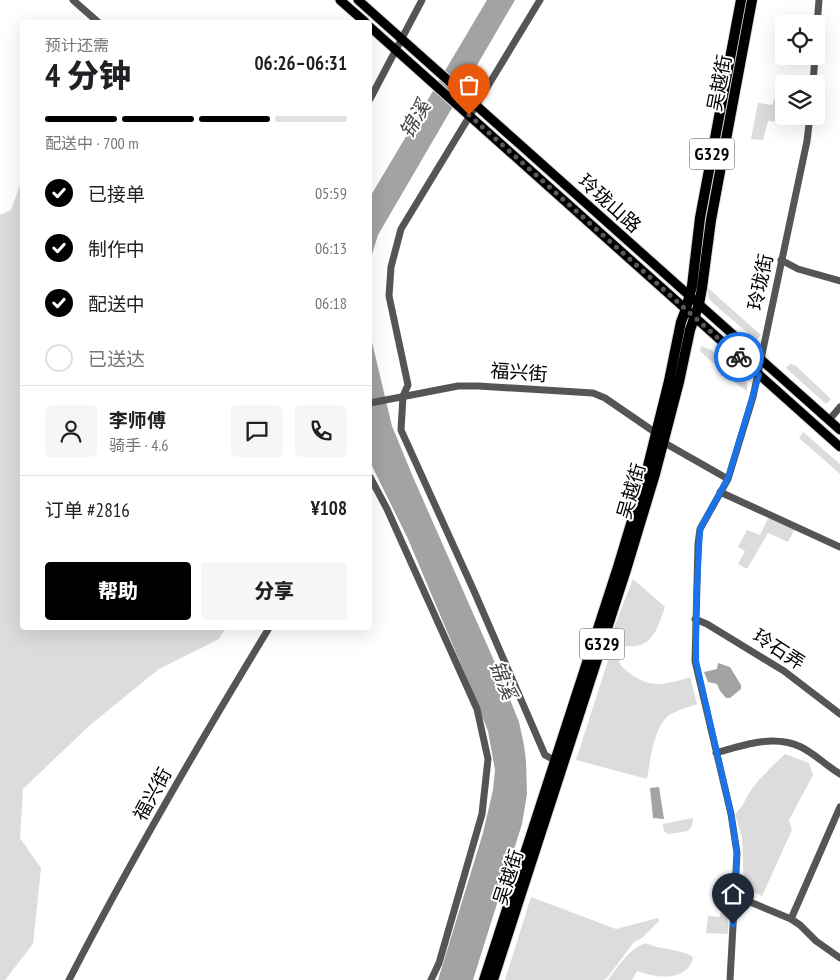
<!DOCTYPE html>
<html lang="zh">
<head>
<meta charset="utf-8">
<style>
	body { margin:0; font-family:"PT Sans Narrow","Noto Sans SC",sans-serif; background:#f6f6f6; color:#202124; height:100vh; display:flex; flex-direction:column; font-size:19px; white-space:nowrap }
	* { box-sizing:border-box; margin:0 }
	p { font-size:16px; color:#757577 }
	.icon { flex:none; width:28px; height:28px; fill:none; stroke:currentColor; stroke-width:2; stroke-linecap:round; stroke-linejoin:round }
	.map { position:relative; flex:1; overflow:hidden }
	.details { position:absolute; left:20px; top:20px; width:352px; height:610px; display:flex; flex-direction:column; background:#fff; border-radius:5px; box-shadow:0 5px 20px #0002 }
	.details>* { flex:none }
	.controls { position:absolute; left:775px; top:15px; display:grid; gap:10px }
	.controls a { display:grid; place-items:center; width:50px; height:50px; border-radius:5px; background:#fff; box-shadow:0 5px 20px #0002; font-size:25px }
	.pin { position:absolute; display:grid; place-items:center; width:42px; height:42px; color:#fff; margin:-51px -21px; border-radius:50% 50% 50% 0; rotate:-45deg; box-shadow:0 0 5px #0007 }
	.pin .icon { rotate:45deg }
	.courier { position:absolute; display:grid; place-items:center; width:50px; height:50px; margin:-25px; border:4px solid #1a73e8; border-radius:50%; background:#fff; color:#222; box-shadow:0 1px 6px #0007 }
	.headline em { font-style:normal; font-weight:800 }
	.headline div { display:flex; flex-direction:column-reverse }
	.headline { display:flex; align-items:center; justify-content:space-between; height:85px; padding:0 25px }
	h1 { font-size:32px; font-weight:800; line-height:38px }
	.bar { display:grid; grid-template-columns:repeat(4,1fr); gap:8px 5px; align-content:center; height:60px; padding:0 25px }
	.bar i { height:6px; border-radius:4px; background:#e0e0e0 }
	.bar .current { background:#000 }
	.bar p { grid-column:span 4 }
	.line { display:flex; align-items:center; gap:12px; padding:0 25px; border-top:1px solid #e0e0e0 }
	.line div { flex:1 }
	.round { display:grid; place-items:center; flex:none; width:52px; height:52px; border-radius:5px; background:#f6f6f6 }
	ol { padding:0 25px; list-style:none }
	li { display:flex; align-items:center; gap:15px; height:55px }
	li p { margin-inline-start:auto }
	li .icon { padding:5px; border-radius:50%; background:#000; color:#fff; stroke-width:4 }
	li:last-child { color:#757577 }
	li i { width:28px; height:28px; border:2px solid #e0e0e0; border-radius:50% }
	.button { display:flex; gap:10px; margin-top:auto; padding:10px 25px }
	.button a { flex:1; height:58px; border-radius:5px; background:#000; color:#fff; font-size:20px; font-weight:800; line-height:58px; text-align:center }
	.button a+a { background:#f6f6f6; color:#202124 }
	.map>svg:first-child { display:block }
	.green { fill:#dcdcdc }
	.water { fill:#a3a3a3 }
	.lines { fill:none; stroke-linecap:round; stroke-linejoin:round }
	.major-casing { stroke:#dbdbdb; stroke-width:11 }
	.highway-casing { stroke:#dbdbdb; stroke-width:12 }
	.minor { stroke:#555; stroke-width:7 }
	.major { stroke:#000; stroke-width:9 }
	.highway { stroke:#000; stroke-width:10 }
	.done { stroke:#595959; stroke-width:5; stroke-dasharray:0 9 }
	.route { stroke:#1a73e8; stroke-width:6 }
	.labels { text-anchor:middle; stroke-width:4; stroke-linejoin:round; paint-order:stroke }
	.shield { fill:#fff; stroke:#4c4c4c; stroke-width:1 }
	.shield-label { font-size:18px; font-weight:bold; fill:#000 }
	.street-label { font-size:19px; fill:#000; stroke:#fff }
	.water-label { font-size:20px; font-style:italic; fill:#444; stroke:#fff }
</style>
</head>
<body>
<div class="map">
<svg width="840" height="980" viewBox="0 0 840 980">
	<rect width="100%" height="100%" fill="#fff"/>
	<!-- green -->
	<path class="green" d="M779,87L784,88V116H796L794,123L768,121L763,140L751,139L758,103L772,105Z
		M22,180V628H226L219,639L159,669L90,725L23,789L20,838L41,868L33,944L5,980H0V215L11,210Z
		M708,288L761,335L756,340L714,304L708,297Z
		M701,346L711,350L747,383V391L734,382L700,351Z
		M790,364L795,365L831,399L826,404L786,368Z
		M803,432L840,464V474L799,438Z
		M768,518L795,529L788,542L768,533L747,569L738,564L745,551L738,547L747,530L760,535Z
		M633,579L665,607C659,623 655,643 636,646C631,647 629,645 624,647L623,652L618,656C618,664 622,667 628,672C649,689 665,685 690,677L697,704C688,707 678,710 671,714C654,724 650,761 647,779L576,760L616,636L613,630Z
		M785,754L809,763L813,775L789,820L792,830L762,896L744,888L742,837L735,814C742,808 744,802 748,795C758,779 772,766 785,754Z
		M693,818L692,826L688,831L668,834L664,831L663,824Z
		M729,894L728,934L706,933L708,916L720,917L723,895Z
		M531,897L616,929L658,918L659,921L642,938L634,942L607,978L603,980H505Z
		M645,943C661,950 678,948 693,957C689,980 660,980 637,971L632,980H608C618,966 628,950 645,943Z"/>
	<!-- water -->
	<path class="water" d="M487,0H515L378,235L370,261V197Z
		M370,334L392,426L413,477L499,672L519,722L524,745L526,761L527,794L522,824L473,980H438L483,833L493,790L495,770L488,731L468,681L408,539L370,462Z
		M718,663L730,667L741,685V689L730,698H726L720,691L717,684L708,682L704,672L717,669Z
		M659,787L664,819L653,818L650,788Z"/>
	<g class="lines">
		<defs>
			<path id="major" d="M340,0L365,22
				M358,0L840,430
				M370,27L840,447"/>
			<path id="highway" d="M484,980L618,567L646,474L669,381L681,322L686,309L692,286L700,218L741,0
				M493,980L626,570L655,474L679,382L690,330L699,304L702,288L711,220L752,0"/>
		</defs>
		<!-- major casing -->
		<use href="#major" class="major-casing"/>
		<!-- highway casing -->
		<use href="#highway" class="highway-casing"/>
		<!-- minor -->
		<path class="minor" d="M73,0L98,22
			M540,0L401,229L391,267L389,296L408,385L403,396L401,430L474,591L545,755L556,761
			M816,38L819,0
			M813,84L815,56
			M370,99L422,0
			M781,260L798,269L840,281
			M370,403L458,386H478L593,393L605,398L656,433
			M829,420L840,407
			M663,442L728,479
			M370,477L387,509L477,709L488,759L482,814L439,963L431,980
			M720,492L840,547
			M695,619L707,624L784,671L840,714
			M716,753C743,745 774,734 801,747C815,754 827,766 840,774
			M735,897L755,904L791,919L800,925L816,941L840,958
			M791,919L840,807
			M69,980C131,860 199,743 269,628
			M730,980L737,853L731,814L695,661L698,544L700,529L728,479L753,397L807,141L810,116"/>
		<!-- major -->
		<use href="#major" class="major"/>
		<!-- highway -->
		<use href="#highway" class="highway"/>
	</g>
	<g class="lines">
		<!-- done -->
		<path class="done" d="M469,115L739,357"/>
		<!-- route -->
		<path class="route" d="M733,924L737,853L731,814L696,661V608L700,529L728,478L759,375L739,357"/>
	</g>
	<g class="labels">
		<!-- shield labels -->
		<g class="shield">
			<rect x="689.5" y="138.5" width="45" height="31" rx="4"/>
			<rect x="579.5" y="628.5" width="45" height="31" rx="4"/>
		</g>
		<g class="shield-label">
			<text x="712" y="160">G329</text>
			<text x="602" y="650">G329</text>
		</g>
		<!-- street labels -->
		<g class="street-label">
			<text transform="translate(719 83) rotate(-79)" y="7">吴越街</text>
			<text transform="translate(610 203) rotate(42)" y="7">玲珑山路</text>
			<text transform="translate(760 282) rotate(-78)" y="7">玲珑街</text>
			<text transform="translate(519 372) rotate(4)" y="7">福兴街</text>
			<text transform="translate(631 491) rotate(-74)" y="7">吴越街</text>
			<text transform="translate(779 649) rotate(33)" y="7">玲石弄</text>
			<text transform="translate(152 794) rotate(-61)" y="7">福兴街</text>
			<text transform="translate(508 877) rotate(-72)" y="7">吴越街</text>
		</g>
		<!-- water labels -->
		<g class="water-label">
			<text transform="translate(415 119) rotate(-60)" y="7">锦溪</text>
			<text transform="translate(503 680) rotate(68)" y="7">锦溪</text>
		</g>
	</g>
</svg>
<div class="controls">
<a><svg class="icon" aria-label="locate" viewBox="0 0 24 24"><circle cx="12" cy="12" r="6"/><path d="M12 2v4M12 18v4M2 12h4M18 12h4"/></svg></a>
<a><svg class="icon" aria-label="layers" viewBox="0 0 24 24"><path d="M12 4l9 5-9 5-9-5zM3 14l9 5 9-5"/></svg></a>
</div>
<div class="pin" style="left:469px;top:115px;background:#ea580c"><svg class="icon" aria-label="bag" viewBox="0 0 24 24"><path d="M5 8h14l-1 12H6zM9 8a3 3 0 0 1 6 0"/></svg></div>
<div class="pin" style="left:733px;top:924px;background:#1f2937"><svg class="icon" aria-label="home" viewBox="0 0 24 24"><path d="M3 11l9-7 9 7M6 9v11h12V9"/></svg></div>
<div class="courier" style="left:739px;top:357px"><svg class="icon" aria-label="bike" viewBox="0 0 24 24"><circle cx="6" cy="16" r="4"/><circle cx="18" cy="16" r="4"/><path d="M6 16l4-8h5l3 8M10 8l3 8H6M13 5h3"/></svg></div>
<section class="details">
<div class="headline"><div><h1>4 分钟</h1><p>预计还需</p></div><em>06:26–06:31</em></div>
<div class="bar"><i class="current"></i><i class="current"></i><i class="current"></i><i></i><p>配送中 · 700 m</p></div>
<ol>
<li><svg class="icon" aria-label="check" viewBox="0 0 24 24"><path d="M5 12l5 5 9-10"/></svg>已接单<p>05:59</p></li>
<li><svg class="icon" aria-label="check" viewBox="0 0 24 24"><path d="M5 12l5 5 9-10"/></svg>制作中<p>06:13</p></li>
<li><svg class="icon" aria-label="check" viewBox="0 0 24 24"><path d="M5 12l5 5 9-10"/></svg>配送中<p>06:18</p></li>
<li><i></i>已送达</li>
</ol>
<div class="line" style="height:90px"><a class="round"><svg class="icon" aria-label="person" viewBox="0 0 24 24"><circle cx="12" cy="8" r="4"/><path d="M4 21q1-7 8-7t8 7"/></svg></a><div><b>李师傅</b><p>骑手 · 4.6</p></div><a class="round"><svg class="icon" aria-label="chat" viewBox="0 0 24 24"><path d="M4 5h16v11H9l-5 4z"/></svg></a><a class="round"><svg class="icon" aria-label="phone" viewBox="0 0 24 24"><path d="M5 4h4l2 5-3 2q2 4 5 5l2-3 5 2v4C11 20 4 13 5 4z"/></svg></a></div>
<div class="line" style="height:65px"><div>订单 #2816</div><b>¥108</b></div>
<div class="button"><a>帮助</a><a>分享</a></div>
</section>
</div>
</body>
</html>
